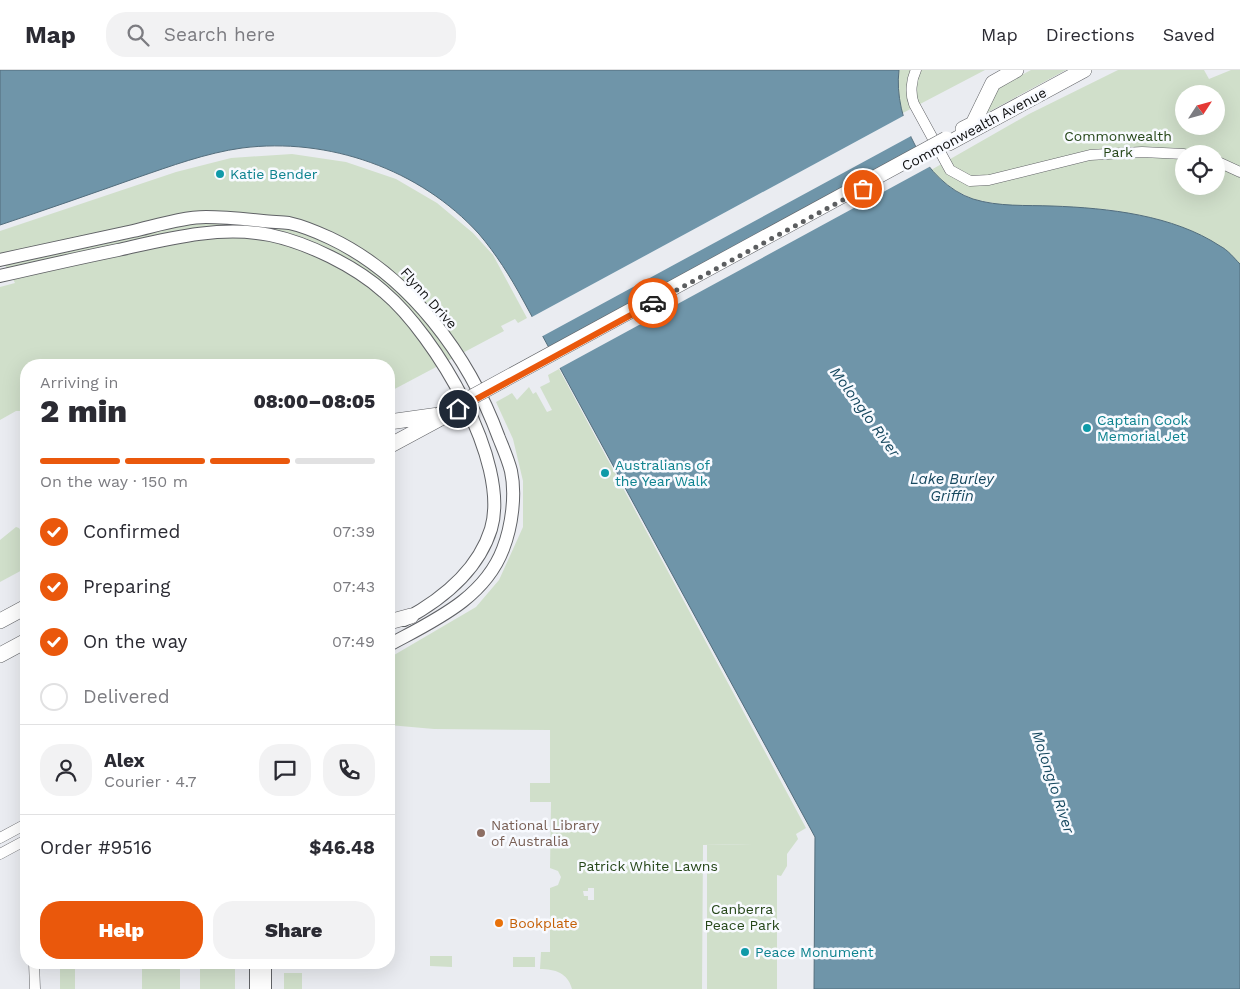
<!DOCTYPE html>
<html lang="en">
<head>
<meta charset="utf-8">
<style>
	body { margin:0; font-family:"Work Sans",sans-serif; background:#f2f2f3; color:#2b2b33; height:100vh; display:flex; flex-direction:column; font-size:19px; white-space:nowrap }
	* { box-sizing:border-box; margin:0 }
	p { font-size:16px; color:#7c7c81 }
	.icon { flex:none; width:28px; height:28px; fill:none; stroke:currentColor; stroke-width:2; stroke-linecap:round; stroke-linejoin:round }
	.map { position:relative; flex:1; overflow:hidden }
	.details { position:absolute; left:20px; top:289px; width:375px; height:610px; display:flex; flex-direction:column; background:#fff; border-radius:20px; box-shadow:0 5px 20px #0002 }
	.details>* { flex:none }
	.needle { width:32px; rotate:54deg }
	.tools { position:absolute; left:1175px; top:15px; display:grid; gap:10px }
	.tools a { display:grid; place-items:center; width:50px; height:50px; border-radius:50%; background:#fff; box-shadow:0 5px 20px #0002; font-size:25px }
	.pin { position:absolute; display:grid; place-items:center; width:42px; height:42px; color:#fff; margin:-21px; border:2px solid #fff; border-radius:50%; box-shadow:0 1px 5px #0007 }
	.courier { position:absolute; display:grid; place-items:center; width:50px; height:50px; margin:-25px; border:4px solid #ea580c; border-radius:50%; background:#fff; color:#222; box-shadow:0 1px 6px #0007 }
	.head em { font-style:normal; font-weight:800 }
	.head div { display:flex; flex-direction:column-reverse }
	.head { display:flex; align-items:center; justify-content:space-between; height:85px; padding:0 20px }
	h1 { font-size:32px; font-weight:800; line-height:38px }
	.bar { display:grid; grid-template-columns:repeat(4,1fr); gap:8px 5px; align-content:center; height:60px; padding:0 20px }
	.bar i { height:6px; border-radius:4px; background:#e1e1e2 }
	.bar .selected { background:#ea580c }
	.bar p { grid-column:span 4 }
	.line { display:flex; align-items:center; gap:12px; padding:0 20px; border-top:1px solid #e1e1e2 }
	.line div { flex:1 }
	.round { display:grid; place-items:center; flex:none; width:52px; height:52px; border-radius:20px; background:#f2f2f3 }
	ol { padding:0 20px; list-style:none }
	li { display:flex; align-items:center; gap:15px; height:55px }
	li p { margin-inline-start:auto }
	li .icon { padding:5px; border-radius:50%; background:#ea580c; color:#fff; stroke-width:4 }
	li:last-child { color:#7c7c81 }
	li i { width:28px; height:28px; border:2px solid #e1e1e2; border-radius:50% }
	.action { display:flex; gap:10px; margin-top:auto; padding:10px 20px }
	.action a { flex:1; height:58px; border-radius:20px; background:#ea580c; color:#fff; font-size:20px; font-weight:800; line-height:58px; text-align:center }
	.action a+a { background:#f2f2f3; color:#2b2b33 }
	header { display:flex; align-items:center; gap:30px; box-sizing:border-box; height:70px; padding:0 25px; background:#fff; border-bottom:1px solid #e1e1e2 }
	header strong { font-size:24px }
	nav { display:flex; gap:28px; margin-inline-start:auto; font-size:18px }
	.search { width:350px; height:45px; background:#f2f2f3; display:flex; align-items:center; gap:12px; box-sizing:border-box; padding:0 18px; border-radius:20px; color:#7c7c81; font-size:19px }
	.map>svg:first-child { display:block }
	.green { fill:#d0dfca; fill-rule:evenodd }
	.water { fill:#6f95a9; stroke:#526d7c }
	.pier { fill:#eaecf1 }
	.lines { fill:none; stroke-linecap:round; stroke-linejoin:round }
	.minor-casing { stroke:#606266; stroke-width:11 }
	.major-casing { stroke:#606266; stroke-width:14 }
	.highway-casing { stroke:#606266; stroke-width:16 }
	.minor { stroke:#fff; stroke-width:10 }
	.major { stroke:#fff; stroke-width:12 }
	.highway { stroke:#fff; stroke-width:15 }
	.highway-bridge-casing { stroke:#606266; stroke-width:16; stroke-linecap:butt }
	.highway-bridge { stroke:#fff; stroke-width:15 }
	.done { stroke:#5c5e60; stroke-width:5; stroke-dasharray:0 9 }
	.route { stroke:#ea580c; stroke-width:6 }
	.culture-dot { fill:#0f9aa8; stroke:#f8faff; stroke-width:2 }
	.education-dot { fill:#8d6e63; stroke:#f8faff; stroke-width:2 }
	.food-dot { fill:#e8710a; stroke:#f8faff; stroke-width:2 }
	.labels { text-anchor:middle; stroke-width:5; stroke-linejoin:round; paint-order:stroke }
	.street-label { font-size:14px; fill:#101112; stroke:#f8faff }
	.park-label { font-size:14px; fill:#254618; stroke:#f8faff }
	.culture-label { font-size:14px; fill:#0d838f; stroke:#f8faff; text-anchor:start }
	.education-label { font-size:14px; fill:#785e54; stroke:#f8faff; text-anchor:start }
	.food-label { font-size:14px; fill:#c56008; stroke:#f8faff; text-anchor:start }
	.water-label { font-size:15px; font-style:italic; fill:#174960; stroke:#f8faff }
</style>
</head>
<body>
<header>
<strong>Map</strong>
<div class="search"><svg class="icon" aria-label="search" viewBox="0 0 24 24"><circle cx="10" cy="10" r="6"/><path d="M15 15l6 6"/></svg>Search here</div>
<nav><a>Map</a><a>Directions</a><a>Saved</a></nav>
</header>
<div class="map">
<svg width="1240" height="919" viewBox="0 0 1240 919">
	<rect width="100%" height="100%" fill="#eaecf1"/>
	<!-- green -->
	<path class="green" d="M899,0H985L901,44L898,19Z
		M1031,0H1066L983,45L975,30Z
		M1118,0H1204L1209,9L1231,0H1240V194L1222,177L1157,149L1112,140L1073,137L1003,135L973,129L956,121L942,111L931,100L1029,44ZM1184,24H1216V56H1184ZM1184,84H1216V116H1184Z
		M292,84L346,92L396,109L437,133L473,163L493,185L527,248L518,253L515,249L501,256L504,261L389,322V295H26V341H16L0,350V217L15,213L0,186V161L176,102L231,88Z
		M559,299L806,758L796,764L798,769L787,784V796L781,806L777,805V919H707V775L752,774L703,775L702,919H572C568,903 555,899 540,899L541,882H550V818L558,815L561,807L558,801L550,798L551,732H530V713H550V660L434,659L389,655V588L476,537L499,510L523,457V411L513,369L496,332L512,323L517,330L529,317L533,324L536,322L547,342L552,340L540,317L550,312L548,305ZM588,818H594V830H588V826H584L583,821H588Z
		M16,457L19,458L24,467L21,474L26,482V498L0,512V470Z
		M430,886H452V897L430,896Z
		M513,887H535V897H513Z
		M60,893H75V919H60Z
		M142,893H180V919H142Z
		M200,893H235V919H200Z
		M284,903H302V919H284Z"/>
	<!-- water -->
	<path class="water" d="M0,0H899C893,48 925,113 973,129C999,137 1026,135 1052,136C1108,138 1173,145 1220,176C1228,180 1234,188 1240,194V919H814L815,767L523,230C510,206 496,184 479,164C420,99 328,67 242,78C206,83 171,96 136,108C91,124 45,140 0,155Z"/>
	<!-- pier -->
	<path class="pier" d="M905,45L913,65L541,267L530,248Z
		M920,79L931,96L558,299L548,280Z"/>
	<g class="lines">
		<defs>
			<path id="minor" d="M916,0C911,10 910,24 914,34L950,100L970,111L989,110L1090,85L1142,82L1184,84
				M1216,91L1240,102
				M0,768L26,754
				M0,784L26,770
				M34,892L35,919"/>
			<path id="major" d="M0,190C44,180 88,171 133,161C155,156 183,147 206,147C225,147 244,149 263,151C271,152 280,152 289,153C303,156 317,162 330,168C410,206 469,286 499,368C503,378 508,389 511,401C516,424 512,456 503,479C484,529 433,551 389,575
				M0,206C39,197 79,188 118,180C167,169 219,155 270,165C308,173 355,196 384,222C435,265 511,392 491,459C478,501 441,530 404,550
				M256,919V892
				M265,919V892"/>
			<path id="highway" d="M963,59L973,54L993,13L1016,0
				M949,73L1084,0
				M389,352L439,345
				M389,376L441,348
				M0,551L26,537
				M389,552L411,546
				M0,585L26,571"/>
		</defs>
		<!-- minor casing -->
		<use href="#minor" class="minor-casing"/>
		<!-- major casing -->
		<use href="#major" class="major-casing"/>
		<!-- highway casing -->
		<use href="#highway" class="highway-casing"/>
		<!-- minor -->
		<use href="#minor" class="minor"/>
		<!-- major -->
		<use href="#major" class="major"/>
		<!-- highway -->
		<use href="#highway" class="highway"/>
		<defs>
			<path id="highway-bridge" d="M439,345L946,69"/>
		</defs>
		<!-- highway-bridge casing -->
		<use href="#highway-bridge" class="highway-bridge-casing"/>
		<!-- highway-bridge -->
		<use href="#highway-bridge" class="highway-bridge"/>
	</g>
	<g class="lines">
		<!-- done -->
		<path class="done" d="M653,233L863,119"/>
		<!-- route -->
		<path class="route" d="M458,339L653,233"/>
	</g>
	<!-- markers -->
	<g class="culture-dot">
		<circle cx="220" cy="104" r="5"/>
		<circle cx="1087" cy="358" r="5"/>
		<circle cx="605" cy="403" r="5"/>
		<circle cx="745" cy="882" r="5"/>
	</g>
	<circle class="education-dot" cx="481" cy="763" r="5"/>
	<circle class="food-dot" cx="499" cy="853" r="5"/>
	<g class="labels">
		<!-- street labels -->
		<g class="street-label">
			<text transform="translate(974 59) rotate(-28)" y="5">Commonwealth Avenue</text>
			<text transform="translate(429 228) rotate(48)" y="5">Flynn Drive</text>
		</g>
		<!-- park labels -->
		<g class="park-label">
			<text x="1118" y="71">Commonwealth<tspan x="1118" dy="16">Park</tspan></text>
			<text x="648" y="801">Patrick White Lawns</text>
			<text x="742" y="844">Canberra<tspan x="742" dy="16">Peace Park</tspan></text>
		</g>
		<!-- culture labels -->
		<g class="culture-label">
			<text x="230" y="109">Katie Bender</text>
			<text x="1097" y="355">Captain Cook<tspan x="1097" dy="16">Memorial Jet</tspan></text>
			<text x="615" y="400">Australians of<tspan x="615" dy="16">the Year Walk</tspan></text>
			<text x="755" y="887">Peace Monument</text>
		</g>
		<!-- education labels -->
		<g class="education-label">
			<text x="491" y="760">National Library<tspan x="491" dy="16">of Australia</tspan></text>
		</g>
		<!-- food labels -->
		<g class="food-label">
			<text x="509" y="858">Bookplate</text>
		</g>
		<!-- water labels -->
		<g class="water-label">
			<text transform="translate(865 342) rotate(54)" y="5">Molonglo River</text>
			<text x="952" y="414">Lake Burley<tspan x="952" dy="17">Griffin</tspan></text>
			<text transform="translate(1053 712) rotate(72)" y="5">Molonglo River</text>
		</g>
	</g>
</svg>
<div class="tools">
<a><svg class="needle" viewBox="-14 -14 28 28"><path d="M0-13l5 13h-10z" fill="#e53935"/><path d="M0 13l5-13h-10z" fill="#7c7c81"/></svg></a>
<a><svg class="icon" aria-label="locate" viewBox="0 0 24 24"><circle cx="12" cy="12" r="6"/><path d="M12 2v4M12 18v4M2 12h4M18 12h4"/></svg></a>
</div>
<div class="pin" style="left:863px;top:119px;background:#ea580c"><svg class="icon" aria-label="bag" viewBox="0 0 24 24"><path d="M5 8h14l-1 12H6zM9 8a3 3 0 0 1 6 0"/></svg></div>
<div class="pin" style="left:458px;top:339px;background:#1f2937"><svg class="icon" aria-label="home" viewBox="0 0 24 24"><path d="M3 11l9-7 9 7M6 9v11h12V9"/></svg></div>
<div class="courier" style="left:653px;top:233px"><svg class="icon" aria-label="car" viewBox="0 0 24 24"><path d="M5 17H2v-5l4-1 3-4h7l3 4 3 1v5h-3M9 17h6M6 11h13"/><circle cx="7" cy="17" r="2"/><circle cx="17" cy="17" r="2"/></svg></div>
<section class="details">
<div class="head"><div><h1>2 min</h1><p>Arriving in</p></div><em>08:00–08:05</em></div>
<div class="bar"><i class="selected"></i><i class="selected"></i><i class="selected"></i><i></i><p>On the way · 150 m</p></div>
<ol>
<li><svg class="icon" aria-label="check" viewBox="0 0 24 24"><path d="M5 12l5 5 9-10"/></svg>Confirmed<p>07:39</p></li>
<li><svg class="icon" aria-label="check" viewBox="0 0 24 24"><path d="M5 12l5 5 9-10"/></svg>Preparing<p>07:43</p></li>
<li><svg class="icon" aria-label="check" viewBox="0 0 24 24"><path d="M5 12l5 5 9-10"/></svg>On the way<p>07:49</p></li>
<li><i></i>Delivered</li>
</ol>
<div class="line" style="height:90px"><a class="round"><svg class="icon" aria-label="person" viewBox="0 0 24 24"><circle cx="12" cy="8" r="4"/><path d="M4 21q1-7 8-7t8 7"/></svg></a><div><b>Alex</b><p>Courier · 4.7</p></div><a class="round"><svg class="icon" aria-label="chat" viewBox="0 0 24 24"><path d="M4 5h16v11H9l-5 4z"/></svg></a><a class="round"><svg class="icon" aria-label="phone" viewBox="0 0 24 24"><path d="M5 4h4l2 5-3 2q2 4 5 5l2-3 5 2v4C11 20 4 13 5 4z"/></svg></a></div>
<div class="line" style="height:65px"><div>Order #9516</div><b>$46.48</b></div>
<div class="action"><a>Help</a><a>Share</a></div>
</section>
</div>
</body>
</html>
